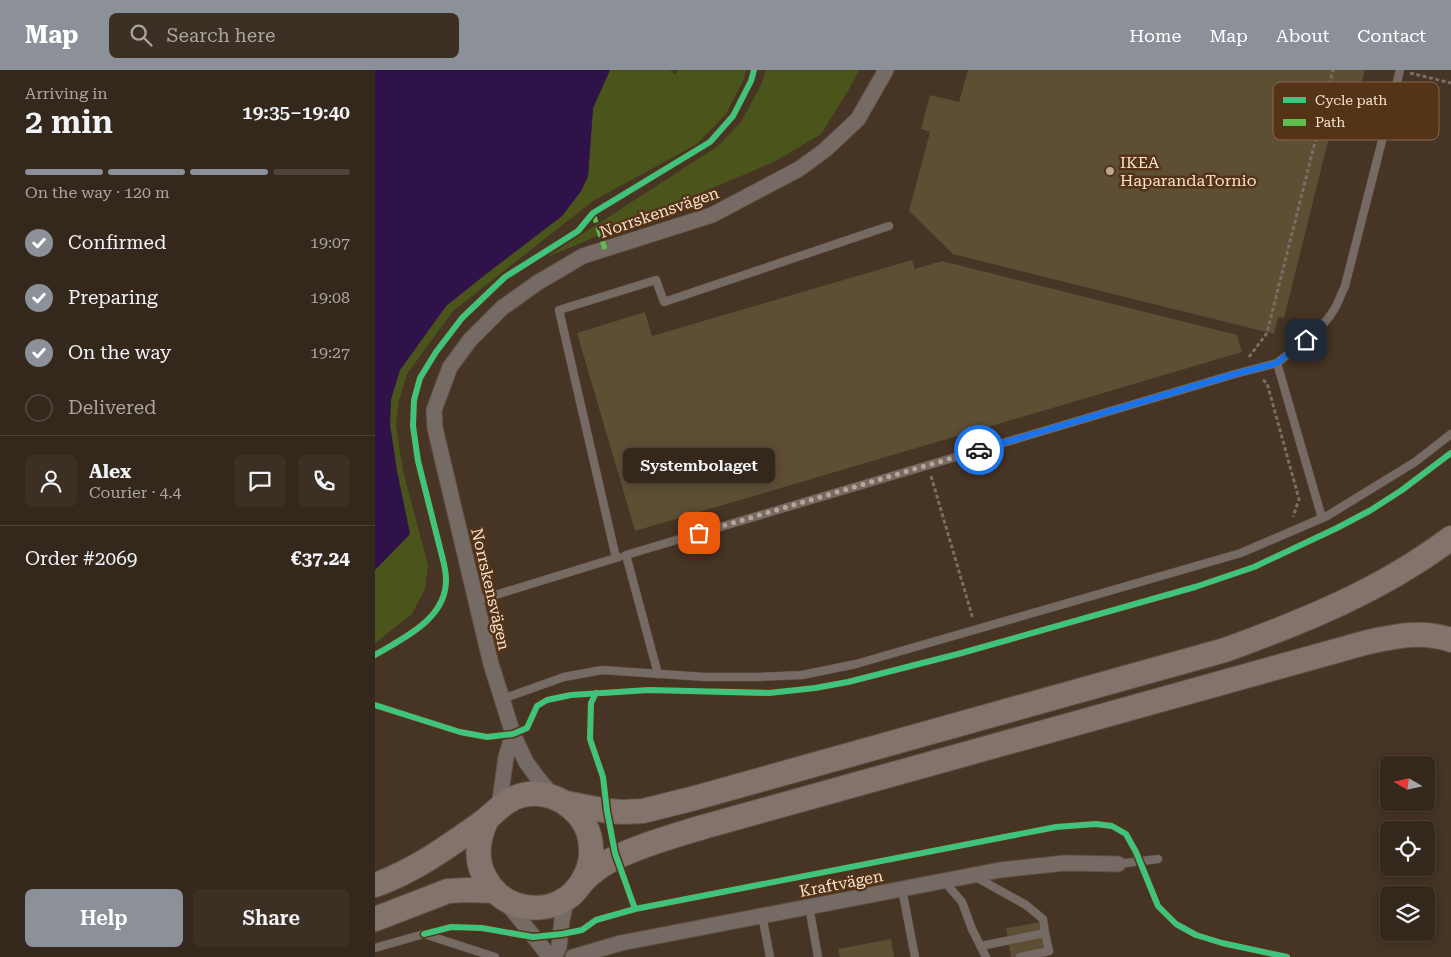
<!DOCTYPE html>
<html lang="en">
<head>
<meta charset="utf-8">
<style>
	body { margin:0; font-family:"Roboto Serif",serif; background:#3c2f24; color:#f1f3f6; height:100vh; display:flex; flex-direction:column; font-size:19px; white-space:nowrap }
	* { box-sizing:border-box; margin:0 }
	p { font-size:16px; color:#a9a5a3 }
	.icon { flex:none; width:28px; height:28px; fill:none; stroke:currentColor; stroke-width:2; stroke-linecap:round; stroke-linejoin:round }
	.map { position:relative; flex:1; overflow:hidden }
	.sheet { display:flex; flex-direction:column; background:#34271b; width:375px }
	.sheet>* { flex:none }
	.needle { width:32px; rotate:279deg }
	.buttons { position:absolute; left:1005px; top:686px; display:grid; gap:10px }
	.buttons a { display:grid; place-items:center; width:55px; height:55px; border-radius:8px; background:#34271b; box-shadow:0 2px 12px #0003,0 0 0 1px #4e443a; font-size:25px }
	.pin { position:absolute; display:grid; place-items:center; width:42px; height:42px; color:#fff; margin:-21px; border-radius:10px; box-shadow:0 2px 8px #0006 }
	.courier { position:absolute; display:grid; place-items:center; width:50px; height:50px; margin:-25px; border:4px solid #1a73e8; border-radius:50%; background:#fff; color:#222; box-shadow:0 1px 6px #0007 }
	.bubble { position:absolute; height:35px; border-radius:8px; background:#34271b; box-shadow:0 2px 12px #0003,0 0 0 1px #4e443a; font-size:16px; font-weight:600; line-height:35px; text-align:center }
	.headline em { font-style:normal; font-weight:600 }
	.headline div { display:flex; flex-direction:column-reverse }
	.headline { display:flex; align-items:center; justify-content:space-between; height:85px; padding:0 25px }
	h1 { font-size:32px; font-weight:600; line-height:38px }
	.bar { display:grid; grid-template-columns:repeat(4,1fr); gap:8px 5px; align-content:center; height:60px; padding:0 25px }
	.bar i { height:6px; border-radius:4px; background:#4e443a }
	.bar .active { background:#8c9099 }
	.bar p { grid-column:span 4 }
	.line { display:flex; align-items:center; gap:12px; padding:0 25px; border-top:1px solid #4e443a }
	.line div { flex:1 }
	.round { display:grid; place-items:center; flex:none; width:52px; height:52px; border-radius:8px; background:#3c2f24 }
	ol { padding:0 25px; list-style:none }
	li { display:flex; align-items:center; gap:15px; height:55px }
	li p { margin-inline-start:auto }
	li .icon { padding:5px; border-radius:50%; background:#8c9099; color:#fff; stroke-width:4 }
	li:last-child { color:#a9a5a3 }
	li i { width:28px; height:28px; border:2px solid #4e443a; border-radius:50% }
	.primary-button { display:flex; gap:10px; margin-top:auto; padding:10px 25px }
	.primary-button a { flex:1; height:58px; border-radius:8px; background:#8c9099; color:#fff; font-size:20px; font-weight:600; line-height:58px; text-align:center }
	.primary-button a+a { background:#3c2f24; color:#f1f3f6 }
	header { display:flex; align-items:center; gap:30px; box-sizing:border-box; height:70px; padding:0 25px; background:#8c9099; color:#fff }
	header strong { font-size:24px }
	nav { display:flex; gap:28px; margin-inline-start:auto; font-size:18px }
	.search { width:350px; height:45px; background:#3c2f24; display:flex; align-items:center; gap:12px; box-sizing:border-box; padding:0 18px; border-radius:8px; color:#a9a5a3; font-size:19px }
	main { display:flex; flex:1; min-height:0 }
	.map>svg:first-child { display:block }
	.green { fill:#4a541b }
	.water { fill:#30124b }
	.building { fill:#5d4e34 }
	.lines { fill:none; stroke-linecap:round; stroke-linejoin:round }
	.service-casing { stroke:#605042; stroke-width:9 }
	.minor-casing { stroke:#605042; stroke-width:17 }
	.primary-casing { stroke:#605042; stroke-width:26 }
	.path { stroke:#796d65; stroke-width:3; stroke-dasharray:4 2.5; stroke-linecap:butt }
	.service { stroke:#766a65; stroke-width:8 }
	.minor { stroke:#766a65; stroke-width:15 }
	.primary { stroke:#82736c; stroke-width:24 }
	.quiet { stroke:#5fbe4e; stroke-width:5; stroke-dasharray:10 5; stroke-linecap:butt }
	.cycleway-casing { stroke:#543316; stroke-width:9 }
	.cycleway { stroke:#40c37c; stroke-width:6 }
	.done { stroke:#b9a595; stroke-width:5; stroke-dasharray:0 9 }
	.route { stroke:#1a73e8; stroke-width:6 }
	.poi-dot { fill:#b9a595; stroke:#543316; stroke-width:2 }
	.labels { text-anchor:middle; stroke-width:5; stroke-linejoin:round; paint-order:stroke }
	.poi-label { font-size:16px; fill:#f7e2d2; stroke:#543316; text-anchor:start }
	.street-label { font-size:16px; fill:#f7e2d2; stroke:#543316 }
	.key { fill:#543316; stroke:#85684e; stroke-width:1 }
	.key-label { font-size:14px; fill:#f7e2d2 }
</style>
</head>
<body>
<header>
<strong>Map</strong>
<div class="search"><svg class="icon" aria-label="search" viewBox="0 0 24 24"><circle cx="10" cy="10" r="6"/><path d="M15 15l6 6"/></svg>Search here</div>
<nav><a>Home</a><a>Map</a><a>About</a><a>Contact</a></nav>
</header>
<main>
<section class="sheet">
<div class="headline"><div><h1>2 min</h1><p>Arriving in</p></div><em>19:35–19:40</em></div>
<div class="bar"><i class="active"></i><i class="active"></i><i class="active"></i><i></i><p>On the way · 120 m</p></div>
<ol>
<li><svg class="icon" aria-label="check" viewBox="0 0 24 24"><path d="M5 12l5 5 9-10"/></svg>Confirmed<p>19:07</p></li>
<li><svg class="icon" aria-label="check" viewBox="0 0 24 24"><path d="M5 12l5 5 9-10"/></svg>Preparing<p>19:08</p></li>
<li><svg class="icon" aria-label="check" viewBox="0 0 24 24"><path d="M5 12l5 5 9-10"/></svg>On the way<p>19:27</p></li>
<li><i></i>Delivered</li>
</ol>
<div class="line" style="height:90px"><a class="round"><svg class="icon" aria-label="person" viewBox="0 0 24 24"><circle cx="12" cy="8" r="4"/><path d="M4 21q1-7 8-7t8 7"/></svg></a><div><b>Alex</b><p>Courier · 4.4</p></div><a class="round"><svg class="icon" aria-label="chat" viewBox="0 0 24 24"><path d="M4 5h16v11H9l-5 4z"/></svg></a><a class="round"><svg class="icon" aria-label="phone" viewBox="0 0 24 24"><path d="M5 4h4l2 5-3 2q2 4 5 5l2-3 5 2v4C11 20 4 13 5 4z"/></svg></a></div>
<div class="line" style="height:65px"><div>Order #2069</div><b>€37.24</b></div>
<div class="primary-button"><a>Help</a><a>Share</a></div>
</section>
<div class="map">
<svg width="1076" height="887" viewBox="0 0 1076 887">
	<rect width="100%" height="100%" fill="#463424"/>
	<!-- green -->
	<path class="green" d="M235,0H295L300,4L303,0H371L369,9L351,44L322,74L218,131L78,241L32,304L24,331L21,355L28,401L53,495L50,519L37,544L0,573V500L35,464L22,401L15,355L16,329L25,300L71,236L111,204L187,146L206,121L213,106L218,38Z
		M391,0H484L473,21L446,64L399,92L170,188L343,76L366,52L386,15Z"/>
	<!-- water -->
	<path class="water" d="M0,0H235L218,38L213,106L206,121L187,146L111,204L71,236L25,300L16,329L15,355L22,401L35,464L0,500Z"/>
	<!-- building -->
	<path class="building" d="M593,0H990L982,31L964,27L909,248L903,247L899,264L578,184L534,141L555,62L546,59L555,25L584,32Z
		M537,190L540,199L567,191L862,265L867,282L260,461L202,263L270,242L277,266Z
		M667,852L672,887H636L631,858Z
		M516,869L519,887H465L463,879Z"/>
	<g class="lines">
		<defs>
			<path id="service" d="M947,448L902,293C922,277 947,261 960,238C964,231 966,224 970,216L1025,0
				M241,488L184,240L281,210L289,232L514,156
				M101,531L244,487
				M283,604L251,485L860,304L902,293
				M127,629L189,607L227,600L330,607H381L427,605L481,594L866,483L952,446L1040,392L1076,364
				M743,794L783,789
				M599,806L651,835L668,849L670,863L606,876
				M569,811L587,832L597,859L611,887
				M527,819L540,887
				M434,836L443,887
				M387,845L395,887
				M0,878L49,864L120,887
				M645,887L674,881L670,863"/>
			<path id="minor" d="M179,727L162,707L151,692L138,664L116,594L60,358L59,340L75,297L95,270L127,238L162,213L208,186L337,145L424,99L450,80L483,49L511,0
				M124,737L131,687L138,664
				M131,832L175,887
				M179,887L184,877L187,850L192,828
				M198,887L246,873L625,800L690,793L743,794"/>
			<path id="primary" d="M191,733L232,741L248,742L268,741L320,728L850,580C930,551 1007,520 1076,468
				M112,749C102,770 99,791 112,811C128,838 166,846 192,828C199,824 203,817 208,811C218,801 229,793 242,787C269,774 299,766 328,757L993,572C1021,566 1048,560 1076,570
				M0,815C39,801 71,778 105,754C120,744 129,729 148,725C182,718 216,745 216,779C217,791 213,802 207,812
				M0,849L73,821L92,820L120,821"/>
		</defs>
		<!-- service casing -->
		<use href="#service" class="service-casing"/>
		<!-- minor casing -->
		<use href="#minor" class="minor-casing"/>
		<!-- primary casing -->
		<use href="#primary" class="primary-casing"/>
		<!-- path -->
		<path class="path" d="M1035,3L1076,13
			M874,287L892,263L958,0
			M888,310L892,313L924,429L918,447
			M556,406L598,549"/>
		<!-- service -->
		<use href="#service" class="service"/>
		<!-- minor -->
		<use href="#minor" class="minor"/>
		<!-- primary -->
		<use href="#primary" class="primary"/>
		<!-- quiet -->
		<path class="quiet" d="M218,143L230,179"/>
		<defs>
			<path id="cycleway" d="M0,585C28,568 72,549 71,509C71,504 70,499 69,494L43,391L38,356L39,330L45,308L61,282L87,248L130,207L203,161L218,143L335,72L358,46L376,11L379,0
				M221,623L216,633L215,669L228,707L232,741L240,783L260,839
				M0,635L85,662L112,667L138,664L152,658L162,636L172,630L196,625L274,620L394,623L440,618L473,612L583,584L820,517L879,497L962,458L996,440L1027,420L1076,383
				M49,864L76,857L107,858L158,867L187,864L207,860L221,850L260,839L681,757L721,754L737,756L751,764L761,782L783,836L801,854L821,865L847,873L912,887"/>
		</defs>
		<!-- cycleway casing -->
		<use href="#cycleway" class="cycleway-casing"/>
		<!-- cycleway -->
		<use href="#cycleway" class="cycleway"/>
	</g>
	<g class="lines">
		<!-- done -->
		<path class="done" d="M324,463L604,380"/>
		<!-- route -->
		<path class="route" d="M604,380L860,304L902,293L931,270"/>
	</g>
	<!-- markers -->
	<circle class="poi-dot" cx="735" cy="101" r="5"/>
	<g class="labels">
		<!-- poi labels -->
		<g class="poi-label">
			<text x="745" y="98">IKEA<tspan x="745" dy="18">HaparandaTornio</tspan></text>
		</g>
		<!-- street labels -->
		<g class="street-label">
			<text transform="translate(284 142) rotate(-19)" y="6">Norrskensvägen</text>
			<text transform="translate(116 519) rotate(77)" y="6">Norrskensvägen</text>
			<text transform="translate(466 813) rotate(-11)" y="6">Kraftvägen</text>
		</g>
	</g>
	<!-- legend -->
	<rect x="898" y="12" width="166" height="58" rx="8" class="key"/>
	<rect x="908" y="27" width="23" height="6" fill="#40c37c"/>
	<rect x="908" y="49" width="23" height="7" fill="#5fbe4e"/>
	<g class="key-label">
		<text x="940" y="35">Cycle path</text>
		<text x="940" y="57">Path</text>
	</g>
</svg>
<div class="buttons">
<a><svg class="needle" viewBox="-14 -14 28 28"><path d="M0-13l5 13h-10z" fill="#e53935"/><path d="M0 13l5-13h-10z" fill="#a9a5a3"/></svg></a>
<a><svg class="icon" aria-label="locate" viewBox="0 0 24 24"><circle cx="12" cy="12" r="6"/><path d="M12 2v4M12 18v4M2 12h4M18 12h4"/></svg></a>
<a><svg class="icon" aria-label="layers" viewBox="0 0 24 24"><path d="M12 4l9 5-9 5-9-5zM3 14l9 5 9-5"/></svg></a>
</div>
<div class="pin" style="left:324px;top:463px;background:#ea580c"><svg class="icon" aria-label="bag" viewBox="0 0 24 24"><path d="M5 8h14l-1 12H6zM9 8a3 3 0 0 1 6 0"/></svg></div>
<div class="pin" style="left:931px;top:270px;background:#1f2937"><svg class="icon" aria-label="home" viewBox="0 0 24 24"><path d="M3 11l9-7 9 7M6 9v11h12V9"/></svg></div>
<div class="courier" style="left:604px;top:380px"><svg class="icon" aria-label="car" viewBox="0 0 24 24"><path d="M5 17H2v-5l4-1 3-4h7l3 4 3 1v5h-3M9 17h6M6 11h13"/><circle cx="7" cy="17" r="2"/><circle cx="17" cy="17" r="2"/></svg></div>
<div class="bubble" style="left:248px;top:378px;width:152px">Systembolaget</div>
</div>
</main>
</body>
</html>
